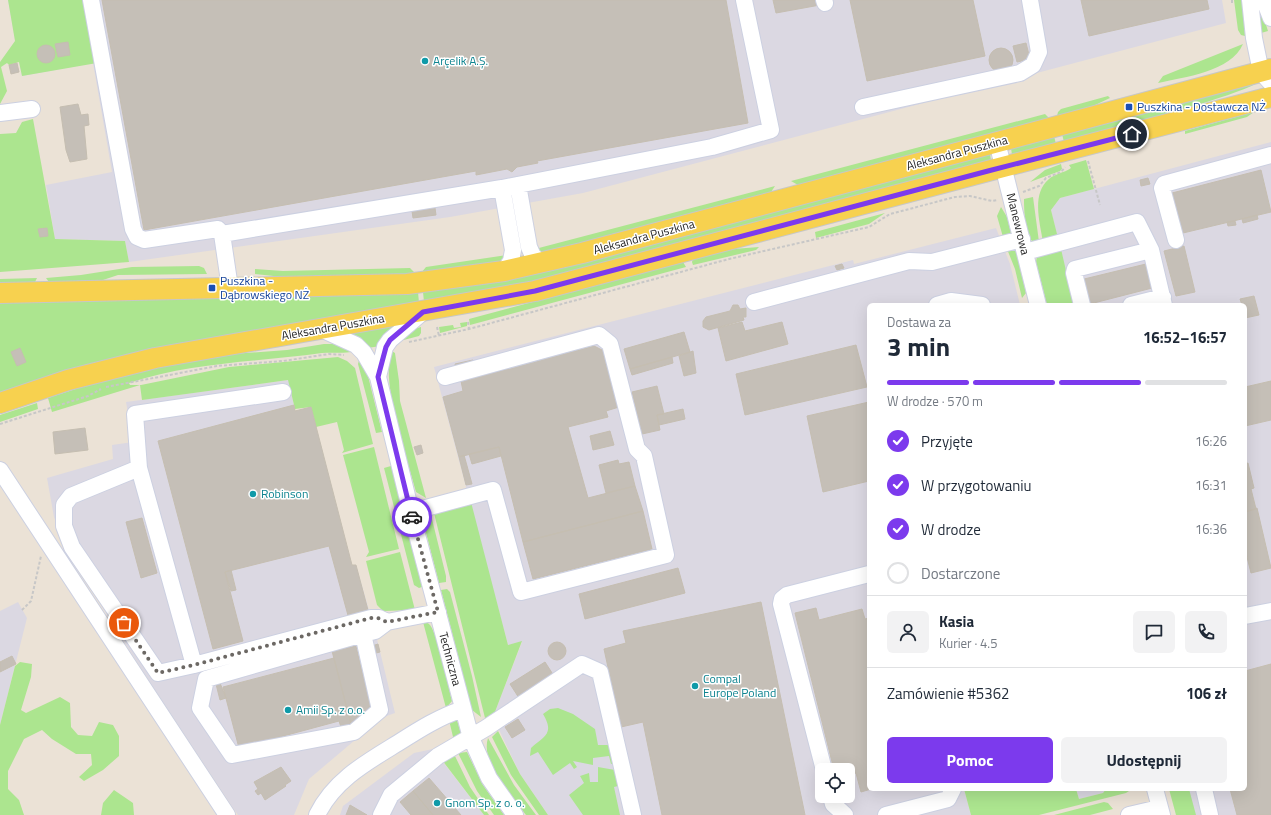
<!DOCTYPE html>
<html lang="pl">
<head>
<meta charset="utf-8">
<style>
	body { margin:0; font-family:"Titillium Web",sans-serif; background:#f2f2f3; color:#1f2937; height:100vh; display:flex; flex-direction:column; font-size:15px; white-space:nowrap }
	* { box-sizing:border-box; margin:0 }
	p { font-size:13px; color:#747a83 }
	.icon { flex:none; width:22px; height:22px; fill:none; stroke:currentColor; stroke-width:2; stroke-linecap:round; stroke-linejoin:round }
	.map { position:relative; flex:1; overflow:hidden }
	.side { position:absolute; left:867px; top:303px; width:380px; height:488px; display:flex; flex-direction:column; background:#fff; border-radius:6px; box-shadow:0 4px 16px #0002 }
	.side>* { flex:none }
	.buttons { position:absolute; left:815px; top:763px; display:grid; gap:8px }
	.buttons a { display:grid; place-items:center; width:40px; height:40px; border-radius:6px; background:#fff; box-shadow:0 4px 16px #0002; font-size:20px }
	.pin { position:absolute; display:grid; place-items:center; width:34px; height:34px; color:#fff; margin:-17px; border:2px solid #fff; border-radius:50%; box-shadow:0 1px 4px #0007 }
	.courier { position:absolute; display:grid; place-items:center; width:40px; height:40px; margin:-20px; border:3px solid #7c3aed; border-radius:50%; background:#fff; color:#222; box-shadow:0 1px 5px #0007 }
	.headline em { font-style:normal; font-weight:700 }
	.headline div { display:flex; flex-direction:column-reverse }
	.headline { display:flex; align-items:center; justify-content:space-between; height:68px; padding:0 20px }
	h1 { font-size:26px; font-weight:700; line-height:30px }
	.bar { display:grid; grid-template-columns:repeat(4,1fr); gap:6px 4px; align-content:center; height:48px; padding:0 20px }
	.bar i { height:5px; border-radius:3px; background:#e0e1e3 }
	.bar .active { background:#7c3aed }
	.bar p { grid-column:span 4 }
	.line { display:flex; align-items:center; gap:10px; padding:0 20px; border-top:1px solid #e0e1e3 }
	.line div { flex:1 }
	.round { display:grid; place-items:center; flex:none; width:42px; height:42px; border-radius:6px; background:#f2f2f3 }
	ol { padding:0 20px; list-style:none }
	li { display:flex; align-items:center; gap:12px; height:44px }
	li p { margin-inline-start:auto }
	li .icon { padding:4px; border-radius:50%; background:#7c3aed; color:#fff; stroke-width:4 }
	li:last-child { color:#747a83 }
	li i { width:22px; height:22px; border:2px solid #e0e1e3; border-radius:50% }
	.cta { display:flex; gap:8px; margin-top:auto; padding:8px 20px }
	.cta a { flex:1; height:46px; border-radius:6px; background:#7c3aed; color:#fff; font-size:16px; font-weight:700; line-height:46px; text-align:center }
	.cta a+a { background:#f2f2f3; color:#1f2937 }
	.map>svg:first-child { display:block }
	.industrial { fill:#dbd8e2; fill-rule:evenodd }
	.green { fill:#ace58f }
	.building { fill:#c5bfb7; stroke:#c5beb1 }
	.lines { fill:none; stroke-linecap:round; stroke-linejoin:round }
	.minor-casing { stroke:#ccd0e1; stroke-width:18 }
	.major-casing { stroke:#c7c7c7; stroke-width:22 }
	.path { stroke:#c7c7c7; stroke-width:2; stroke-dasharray:3 2; stroke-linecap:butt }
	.minor { stroke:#fff; stroke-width:16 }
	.major { stroke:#f7d14f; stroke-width:20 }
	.done { stroke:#6c6864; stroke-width:4; stroke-dasharray:0 7.2 }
	.route { stroke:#7c3aed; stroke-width:5 }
	.culture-dot { fill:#0f9aa8; stroke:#fff; stroke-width:1.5 }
	.transit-dot { fill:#1a4fb4; stroke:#fff; stroke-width:1.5 }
	.labels { text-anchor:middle; stroke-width:3; stroke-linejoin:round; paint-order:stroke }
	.culture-label { font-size:12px; fill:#0d838f; stroke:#fff; text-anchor:start }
	.transit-label { font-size:12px; fill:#164399; stroke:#fff; text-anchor:start }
	.street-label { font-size:12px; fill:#272727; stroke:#fff }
</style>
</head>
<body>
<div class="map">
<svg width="1271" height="815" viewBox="0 0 1271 815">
	<rect width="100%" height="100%" fill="#ebe2d6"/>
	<!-- industrial -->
	<path class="industrial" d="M8,0H1222L1226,23L583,193L450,217L129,262L125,241L55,239L46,185L112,172L93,63L22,76Z
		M1271,142V815H1193L1187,789H1245V305H1074L1051,210L1060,198Z
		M996,228L1010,264L1020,305H869V789H964L971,815H548L520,774L493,717L522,642L508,645L434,367L853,260L854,264ZM822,770H848V796H822Z
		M289,380L295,411L311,407L352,565H356L375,631L395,713L381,718L309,779L294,815H238L152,685L68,554L54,517L47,478L113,459L112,445L133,442L126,402Z
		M18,602L27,618L0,725V611Z
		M433,749L484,815H340L343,806L414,753Z
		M1076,789H1106L1103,793L1079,799Z"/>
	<!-- green -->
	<path class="green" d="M8,0H85L97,63L22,76L19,62L9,65L7,63L1,67L7,91L0,104V62L15,41Z
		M1234,0H1243L1245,36L1241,35L1238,30Z
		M1258,0L1268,31L1261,33Z
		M1243,44C1231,72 1184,77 1158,83L1163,76Z
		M1257,82C1251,93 1087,136 1064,142L1062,134Z
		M1108,96L1110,98L1093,106L1057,116L1058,112L1061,109Z
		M1254,112L1247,117L1185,134V131Z
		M1045,114L1049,118L798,185L791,181Z
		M33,119L55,239L125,241L129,262L0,272V134L16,133L22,122Z
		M1054,136L1056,144L1012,155L1011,148Z
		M990,154L991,160L534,282L424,302L423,292L476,285L554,270Z
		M1086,160L1094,189L1060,198L1051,210L1058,238L1043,242C1040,223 1031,194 1049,179C1054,174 1064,173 1071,168L1069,165Z
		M1061,164L1062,169L1060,171L1030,182L1045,170Z
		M775,186L771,192L577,244L543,252L535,249Z
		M1033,197L1039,242L1032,241C1025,232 1024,211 1024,199Z
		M1001,207L1007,217L1011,233L1003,237L997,216Z
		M885,213L869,224L816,238L815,232Z
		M759,247L756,250L693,265L692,262L693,259L733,249Z
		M1007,249L1016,251L1026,293L1022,298L1015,269Z
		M1061,249L1074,305H1047L1036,262L1037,256Z
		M507,255L503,260L498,262L421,273L426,267Z
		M683,262L686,267L470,325L469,319Z
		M199,266L204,268L207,274L118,275L103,280L49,282L46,278L81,275L132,267Z
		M410,268L416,274L292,278L255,274V269L283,271Z
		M37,278L35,282L0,283V279Z
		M418,292L419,303L0,393V302Z
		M467,322V326L440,333L439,327L453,325L454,328L461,327L460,323Z
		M396,325L381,346L367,348L345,334Z
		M421,327V333L419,336L396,342L414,329Z
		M324,344H335L355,351C344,354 333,352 322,353C257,362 191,362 129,383L130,385H141L229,367L338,357L347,361L355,368L373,444L342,453L344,450L337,422L316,427L311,407L295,409L288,380L142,400L140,385L52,412L48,398L94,383L156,368L232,354L287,350Z
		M390,350L395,353L399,381L400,401L426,498L416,492C405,450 383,394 390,350Z
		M360,357L366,368L382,432L376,433L358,364Z
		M37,403L38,409L0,422V415Z
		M374,447L399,549L366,557L369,552L343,455Z
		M391,466L422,587L419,588L414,585L384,468Z
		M471,502L508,645L522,641L493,717L485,718L434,513Z
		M431,515L446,576V582L439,583L424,525Z
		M400,552L415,610L383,611L377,605L366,561Z
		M447,589L450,592L472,676L481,717L472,710L441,590Z
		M423,622C425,622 428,623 429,624C437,630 449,688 452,701L446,708Z
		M20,662L32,664L31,677L21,710L26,713L60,697L70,703L71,727L78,735L92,736L99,722L113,725L119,736V756L103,770L84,781L79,777L92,765L91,754H76L52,739L42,730L24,739L8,771V789L19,800L24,815H0V725L15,666Z
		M558,708L573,714L595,729L598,745H610L615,763L611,764L609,756L593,758V765L573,761L577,767L574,769L570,763L553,775L538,752L530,756L531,748C544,736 555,734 543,714L550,709Z
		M449,720H457L461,734L454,741Z
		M498,731L520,774L548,815H539L511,775L492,737Z
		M488,738L514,785L536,815H526C512,796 480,763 488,738Z
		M467,752L483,785L504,815H494L477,791L458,753Z
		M454,754L470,787L489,815H484L442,760Z
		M598,767L615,770L622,785L614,787L620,815H583L569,795L584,783L580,776L589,773L590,782H598Z
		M964,789H1076L1079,799L1103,793L1106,789H1132L1126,793L1039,815H971Z
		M1169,789H1189L1196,815H1176Z
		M114,790L133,803L134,815H101L103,803Z
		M1104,802L1108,803L1113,809L1090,815H1054Z"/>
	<!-- building -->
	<path class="building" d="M102,0H726L748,123L537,161L538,163L517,167L512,172L507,169L476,175V171L144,230Z
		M773,0H819L820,5L776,13Z
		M850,0H973L985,56L867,81Z
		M1081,0H1207L1209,9L1089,36Z
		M68,42L70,55L58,57L55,44Z
		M1026,43L1030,59L1017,62L1013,46Z
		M37 54a9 9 0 1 1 18 0a9 9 0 1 1-18 0Z
		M989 60a12 12 0 1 1 24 0a12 12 0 1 1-24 0Z
		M17,63L19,72L11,74L9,65Z
		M78,104L81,115L88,114L89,125L84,126L87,159L70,162L66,150L60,107Z
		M1261,170L1271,212L1183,233L1172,193Z
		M1148,178L1150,184L1141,186L1140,180Z
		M435,208L436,215L413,218L412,211Z
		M1257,215L1258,219L1243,223L1242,219Z
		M1235,221L1236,225L1228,226L1227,222Z
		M47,228L48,236L40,237L38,229Z
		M1184,246L1195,292L1176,296L1164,251Z
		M1150,263L1156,287L1086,305L1080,280Z
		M842,264L844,268L837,270L835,266Z
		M1254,296L1259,315L1245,318V305H1242L1240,299Z
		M733,305H738L740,309L746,308V317H743L744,320L709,330L703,327V321L706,317L730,311Z
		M742,322L745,331L782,322L788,344L726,361L718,328Z
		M684,332L690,352L630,369L624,349Z
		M856,345L867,387L745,415L736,374Z
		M594,346L604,351L619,407L606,411L608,417L568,427L588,498L635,486L643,511L523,542L499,447L459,457L443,397L463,391L461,381Z
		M20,348L26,362L17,366L11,352Z
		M693,351L696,373L684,376L679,356Z
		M672,357L673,363L632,375L630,369Z
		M473,360L474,364L456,368L455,364Z
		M1271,381V420L1245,426V387Z
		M657,386L664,414L657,415L660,430L642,434L632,392Z
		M869,402V481L823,492L807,416Z
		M294,405L295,411L311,407L352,565H356L369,614L349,619L329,546L225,572L243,641L213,649L158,441Z
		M683,409L685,419L659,425L657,415Z
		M85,428L88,450L55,454L53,432Z
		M610,431L614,445L593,450L590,436Z
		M421,445L423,453L417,455L414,447Z
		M499,447L501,456L472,464L469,454Z
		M464,455L472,484L466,485L459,457Z
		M618,460L619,464L629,462L635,486L606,493L599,465Z
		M1248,463L1254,488L1251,489L1256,509L1245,512V464Z
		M1257,508L1271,568L1251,573L1245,549V512Z
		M643,511L652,549L533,579L523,542Z
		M142,518L157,573L141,578L126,522Z
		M678,568L685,593L585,619L579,594Z
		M231,570L236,590L231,591L225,572Z
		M761,602L805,815H662L643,722L621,727L604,649L626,643L623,631Z
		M816,608L819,620L862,609L865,619L869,618V789H871L861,792L856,773L848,775V770H834L795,613Z
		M548 651a9 9 0 1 1 18 0a9 9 0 1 1-18 0Z
		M378,644L380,652L372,654L369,647Z
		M356,646L364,680L368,679L372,695L368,696L372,709L351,724L332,651Z
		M12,656L16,664L0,672V662Z
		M334,658L351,724L341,727L339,721L239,748L223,687Z
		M545,662L554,676L519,698L510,684Z
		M1271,664V815H1237L1230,789H1245V671Z
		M220,683L226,698L220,700L216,684Z
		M518,719L525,730L512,738L505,727Z
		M281,767L291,781L285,785L286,786L265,800L261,793L258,795L255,791L258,789L254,782Z
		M429,778L461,815H433L413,791Z
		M413,791L433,815H411L400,802Z
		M350,805L367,815H346Z"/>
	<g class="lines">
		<defs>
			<path id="minor" d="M91,0L133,229L137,237L144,240L218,229L222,234
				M824,0L825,3
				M1250,0L1254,38L1261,72L1271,83
				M1264,0L1271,18
				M863,107L1020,73L1033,65L1039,52L1030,0
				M0,113L32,109
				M997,142L1038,305
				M518,185L529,247L533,256L543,263
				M502,188L513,250L511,261L504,271
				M1176,240L1162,188L1164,184L1271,155
				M1025,252L1137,222L1151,250L1164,305
				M230,288L222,234L502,188L712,147L771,130L744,0
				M754,302L909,261L932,262L1022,239
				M937,305L951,301L982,305
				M1082,305L1074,273L1075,269L1151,250
				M1131,305L1163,297
				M321,329L356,345L364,353L378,377L411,512L471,738L489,778L515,815
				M378,377L385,347L390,340L423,312
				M283,392L135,414L139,468L194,665L371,618H379L387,622
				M139,468L71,496L64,505V526L72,547L158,673L194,665
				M0,470L227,815
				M411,512L493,490L521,592L666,555L644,456L637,449L610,344L599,335L445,377
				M1245,616L1271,611
				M363,634L380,710L354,732L232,755L200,708L206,679L363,634L375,631L387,622L438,612
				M824,770L781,604L782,599L787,595L869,574
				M1155,789L1162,815
				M1204,789L1210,815
				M831,796L833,804L845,815
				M317,815C334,780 367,762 398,743C420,729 439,717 463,709
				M381,815L391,795L438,756L486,728L582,664L600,672L633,815
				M886,815L948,799L953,789
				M1129,815L1159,808"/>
			<path id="major" d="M0,293L407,284L504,271L582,253L1271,69
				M0,403L68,380L155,358L535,291L1003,167L1271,97"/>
		</defs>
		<!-- minor casing -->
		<use href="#minor" class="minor-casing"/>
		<!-- major casing -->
		<use href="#major" class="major-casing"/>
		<!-- path -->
		<path class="path" d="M1232,0V5
			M1088,161L1100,205
			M1023,192L1039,186L1046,178L1061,172L1065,167
			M468,322L469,329
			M437,327L439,336
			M409,342L469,329L729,259L869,227L890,214L955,197L970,196L992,201L998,200
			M106,387L217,366L283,361L329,354L344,355
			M0,424L88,396L101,389
			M22,610L31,601L41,556"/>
		<!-- minor -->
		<use href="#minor" class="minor"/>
		<!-- major -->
		<use href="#major" class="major"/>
	</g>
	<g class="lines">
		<!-- done -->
		<path class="done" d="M124,623L158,673L194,665L371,618H378L387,622L438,612L412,517"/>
		<!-- route -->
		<path class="route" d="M412,517L378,377L386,347L390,340L423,312L535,291L988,171L1132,134"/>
	</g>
	<!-- markers -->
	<g class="culture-dot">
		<circle cx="425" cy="61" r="4"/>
		<circle cx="253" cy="494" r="4"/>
		<circle cx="695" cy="686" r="4"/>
		<circle cx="288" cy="710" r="4"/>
		<circle cx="437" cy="803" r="4"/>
	</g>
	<g class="transit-dot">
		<rect x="1125" y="103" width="8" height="8" rx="2"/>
		<rect x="208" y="284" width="8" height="8" rx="2"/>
	</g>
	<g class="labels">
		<!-- culture labels -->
		<g class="culture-label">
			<text x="433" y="65">Arçelik A.Ş.</text>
			<text x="261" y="498">Robinson</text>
			<text x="703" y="683">Compal<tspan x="703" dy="14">Europe Poland</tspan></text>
			<text x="296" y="714">Amii Sp. z o.o.</text>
			<text x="445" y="807">Gnom Sp. z o. o.</text>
		</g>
		<!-- transit labels -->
		<g class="transit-label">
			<text x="1137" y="111">Puszkina - Dostawcza NŻ</text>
			<text x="220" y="285">Puszkina -<tspan x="220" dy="14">Dąbrowskiego NŻ</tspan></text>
		</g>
		<!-- street labels -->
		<g class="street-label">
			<text transform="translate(957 153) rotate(-15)" y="4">Aleksandra Puszkina</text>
			<text transform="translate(1018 224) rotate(76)" y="4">Manewrowa</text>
			<text transform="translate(644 237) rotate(-15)" y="4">Aleksandra Puszkina</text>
			<text transform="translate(333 327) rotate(-10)" y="4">Aleksandra Puszkina</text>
			<text transform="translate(450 659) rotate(75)" y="4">Techniczna</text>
		</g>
	</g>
</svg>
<div class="buttons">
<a><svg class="icon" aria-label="locate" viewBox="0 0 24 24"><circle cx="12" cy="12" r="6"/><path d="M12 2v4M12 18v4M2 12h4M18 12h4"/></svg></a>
</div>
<div class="pin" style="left:124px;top:623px;background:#ea580c"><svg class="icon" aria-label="bag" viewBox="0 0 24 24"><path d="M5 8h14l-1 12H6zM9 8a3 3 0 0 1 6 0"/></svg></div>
<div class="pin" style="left:1132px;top:134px;background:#1f2937"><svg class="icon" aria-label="home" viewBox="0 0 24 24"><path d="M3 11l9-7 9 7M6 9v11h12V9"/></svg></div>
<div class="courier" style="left:412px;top:517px"><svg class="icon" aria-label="car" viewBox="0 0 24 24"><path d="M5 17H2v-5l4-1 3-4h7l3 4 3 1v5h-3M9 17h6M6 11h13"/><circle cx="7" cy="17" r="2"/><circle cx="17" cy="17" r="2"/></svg></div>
<section class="side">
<div class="headline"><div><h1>3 min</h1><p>Dostawa za</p></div><em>16:52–16:57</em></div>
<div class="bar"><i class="active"></i><i class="active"></i><i class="active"></i><i></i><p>W drodze · 570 m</p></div>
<ol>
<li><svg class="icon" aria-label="check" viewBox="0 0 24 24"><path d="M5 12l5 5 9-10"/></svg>Przyjęte<p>16:26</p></li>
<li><svg class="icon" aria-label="check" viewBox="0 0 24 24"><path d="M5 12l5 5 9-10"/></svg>W przygotowaniu<p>16:31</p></li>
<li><svg class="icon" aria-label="check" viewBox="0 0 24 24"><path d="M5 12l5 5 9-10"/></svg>W drodze<p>16:36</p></li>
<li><i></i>Dostarczone</li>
</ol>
<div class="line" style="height:72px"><a class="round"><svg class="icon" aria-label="person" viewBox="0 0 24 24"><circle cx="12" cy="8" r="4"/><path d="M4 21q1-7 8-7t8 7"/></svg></a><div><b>Kasia</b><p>Kurier · 4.5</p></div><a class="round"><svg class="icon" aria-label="chat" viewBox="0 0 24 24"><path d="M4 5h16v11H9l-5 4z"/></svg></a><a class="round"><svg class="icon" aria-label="phone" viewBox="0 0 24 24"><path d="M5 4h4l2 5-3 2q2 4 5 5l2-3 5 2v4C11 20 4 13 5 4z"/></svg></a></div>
<div class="line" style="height:52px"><div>Zamówienie #5362</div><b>106 zł</b></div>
<div class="cta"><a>Pomoc</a><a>Udostępnij</a></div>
</section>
</div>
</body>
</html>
